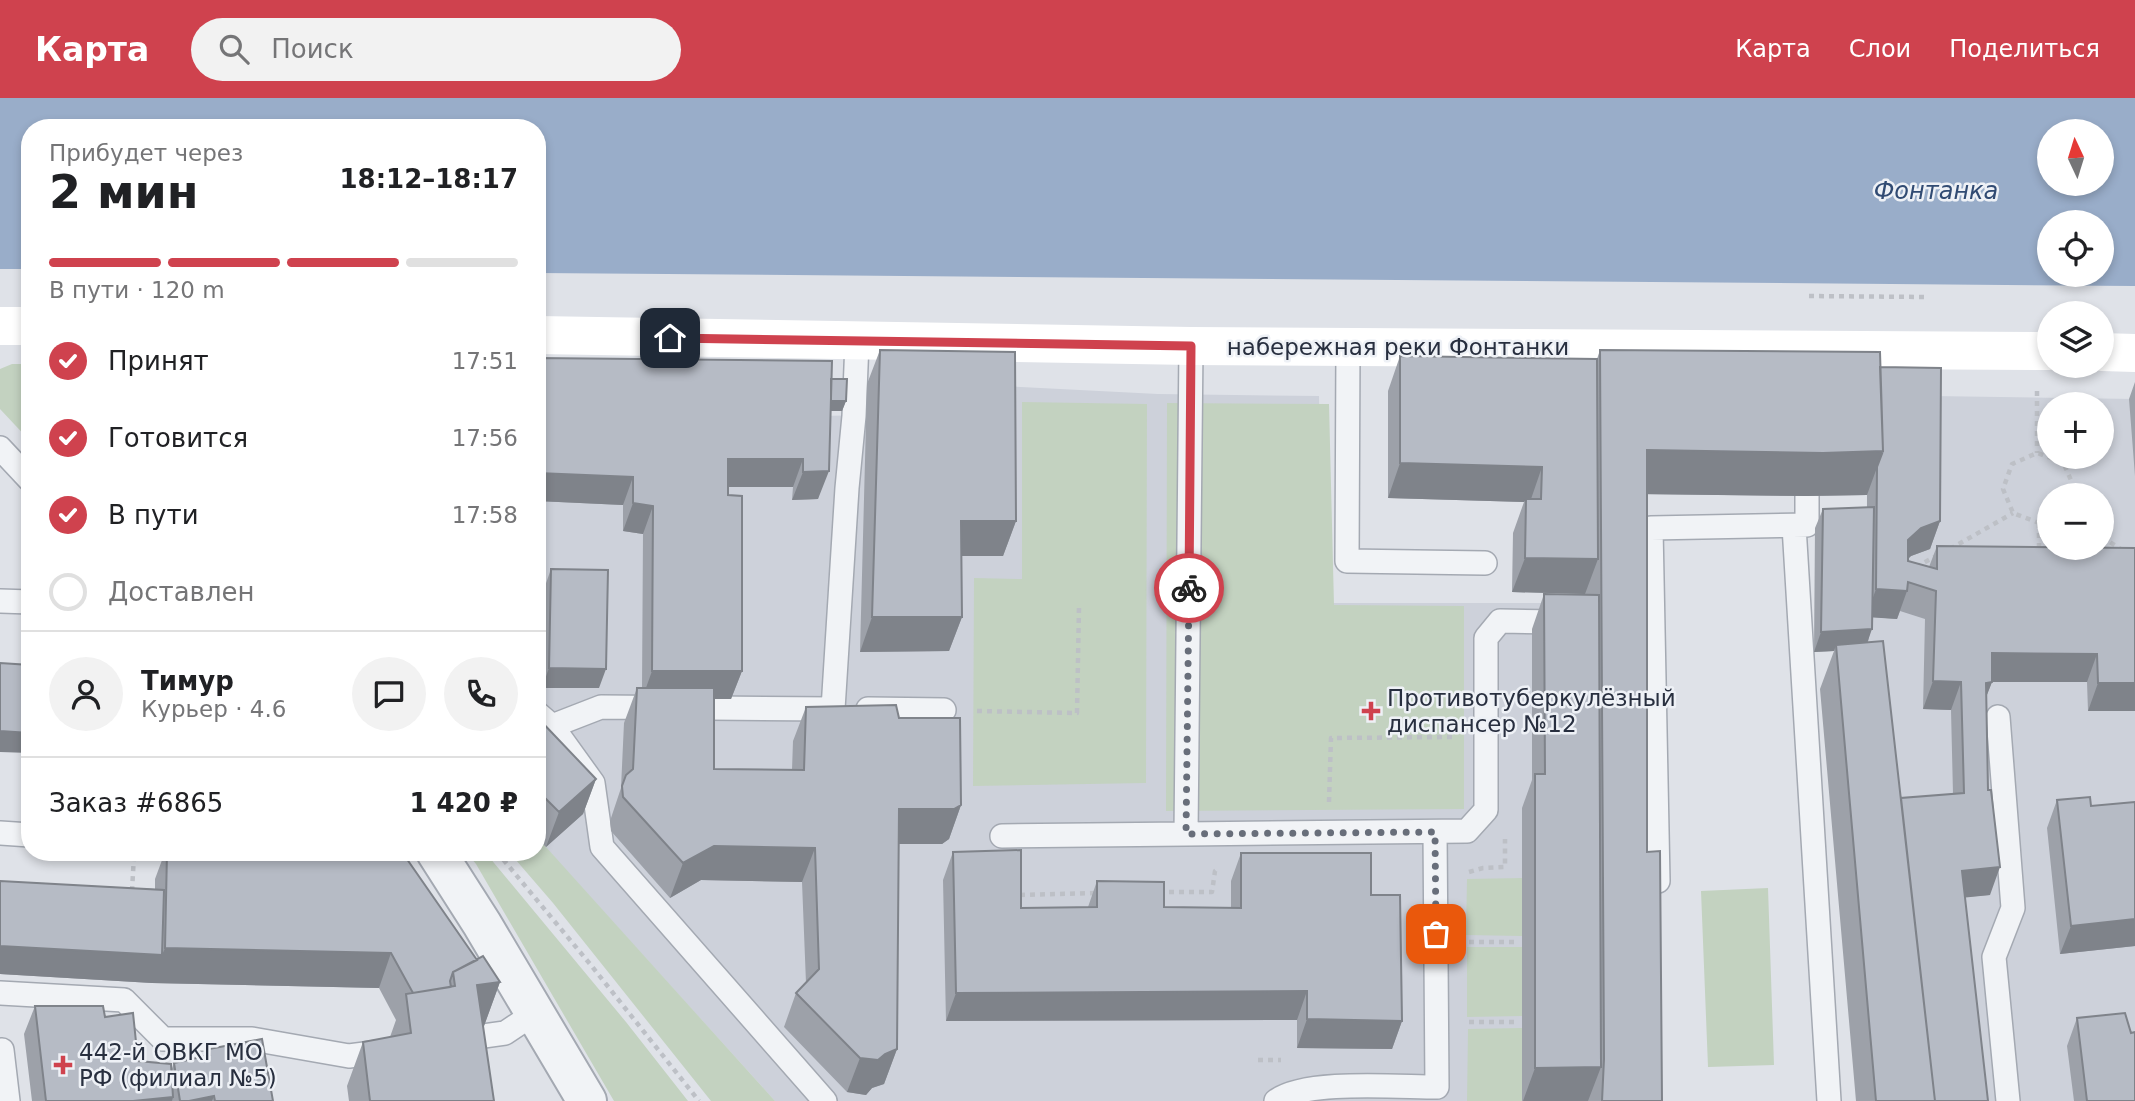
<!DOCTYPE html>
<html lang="ru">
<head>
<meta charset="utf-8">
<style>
	body { margin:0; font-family:"DejaVu Sans",sans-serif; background:#f2f2f2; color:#202124; height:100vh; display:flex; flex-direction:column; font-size:26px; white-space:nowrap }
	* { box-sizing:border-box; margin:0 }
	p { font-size:23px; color:#757577 }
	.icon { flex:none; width:38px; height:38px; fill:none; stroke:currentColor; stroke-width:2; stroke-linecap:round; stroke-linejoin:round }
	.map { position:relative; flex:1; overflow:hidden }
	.details { position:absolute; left:21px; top:21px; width:525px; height:742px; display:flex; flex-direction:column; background:#fff; border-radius:28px; box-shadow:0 4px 10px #0003 }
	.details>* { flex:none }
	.needle { width:46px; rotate:356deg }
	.tools { position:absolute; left:2037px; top:21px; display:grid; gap:14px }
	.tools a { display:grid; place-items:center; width:77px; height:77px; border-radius:50%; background:#fff; box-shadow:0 4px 10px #0003; font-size:35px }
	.pin { position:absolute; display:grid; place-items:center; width:60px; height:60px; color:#fff; margin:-30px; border-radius:14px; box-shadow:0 4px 10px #0006 }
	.courier { position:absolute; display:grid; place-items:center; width:70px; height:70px; margin:-35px; border:5px solid #cf424e; border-radius:50%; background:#fff; color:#222; box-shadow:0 2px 9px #0007 }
	.summary em { font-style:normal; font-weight:700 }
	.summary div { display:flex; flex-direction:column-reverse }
	.summary { display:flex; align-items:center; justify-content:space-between; height:119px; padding:0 28px }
	h1 { font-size:46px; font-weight:700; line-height:52px }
	.bar { display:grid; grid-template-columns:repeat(4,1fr); gap:10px 7px; align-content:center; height:84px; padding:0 28px }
	.bar i { height:9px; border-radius:5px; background:#e0e0e0 }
	.bar .current { background:#cf424e }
	.bar p { grid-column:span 4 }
	.line { display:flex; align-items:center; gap:18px; padding:0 28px; border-top:2px solid #e0e0e0 }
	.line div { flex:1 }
	.round { display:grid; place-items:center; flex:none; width:74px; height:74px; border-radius:37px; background:#f2f2f2 }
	ol { padding:0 28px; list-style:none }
	li { display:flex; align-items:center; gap:21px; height:77px }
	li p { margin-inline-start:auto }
	li .icon { padding:7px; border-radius:50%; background:#cf424e; color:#fff; stroke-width:4 }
	li:last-child { color:#757577 }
	li i { width:38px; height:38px; border:4px solid #e0e0e0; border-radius:50% }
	header { display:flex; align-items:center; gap:42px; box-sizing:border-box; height:98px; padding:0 35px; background:#cf424e; color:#fff }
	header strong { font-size:33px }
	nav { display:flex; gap:38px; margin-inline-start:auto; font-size:24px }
	.search { width:490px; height:63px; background:#f2f2f2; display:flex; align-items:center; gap:18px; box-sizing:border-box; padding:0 24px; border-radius:38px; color:#757577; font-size:26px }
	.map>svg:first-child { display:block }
	.built { fill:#cdd1da; fill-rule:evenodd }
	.green { fill:#c3d2c0 }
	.water { fill:#99adc9; fill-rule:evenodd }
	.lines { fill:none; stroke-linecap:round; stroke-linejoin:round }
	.lane-casing { stroke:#a4a9b2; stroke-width:26 }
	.street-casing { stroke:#a4a9b2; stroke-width:42 }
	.path { stroke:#bdc0c6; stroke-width:4.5; stroke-dasharray:5 5; stroke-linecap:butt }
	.lane { stroke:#f1f3f6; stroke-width:23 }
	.street { stroke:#f1f3f6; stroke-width:38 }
	.secondary { stroke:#fff; stroke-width:38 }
	.wall { fill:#9da1a9; fill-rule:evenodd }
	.shaded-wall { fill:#7f838a }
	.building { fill:#b6bbc5; stroke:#7f838a; stroke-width:2 }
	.done { stroke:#686e7a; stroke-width:7; stroke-dasharray:0 12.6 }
	.route { stroke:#cf424e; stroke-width:9 }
	.poi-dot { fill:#cf424e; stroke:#eef1f6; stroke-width:2.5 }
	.labels { text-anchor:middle; stroke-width:5; stroke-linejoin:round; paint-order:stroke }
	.street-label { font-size:23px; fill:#282f3f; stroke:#eef1f6 }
	.poi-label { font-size:23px; fill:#282f3f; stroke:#eef1f6; text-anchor:start }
	.water-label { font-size:24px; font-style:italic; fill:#314b73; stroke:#eef1f6 }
</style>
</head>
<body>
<header>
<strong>Карта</strong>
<div class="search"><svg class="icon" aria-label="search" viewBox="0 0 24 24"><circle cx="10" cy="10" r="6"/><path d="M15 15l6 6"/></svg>Поиск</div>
<nav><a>Карта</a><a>Слои</a><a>Поделиться</a></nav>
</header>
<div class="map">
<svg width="2135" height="1003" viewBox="0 0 2135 1003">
	<rect width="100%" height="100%" fill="#dfe2e8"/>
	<!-- built -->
	<path class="built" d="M1002,288L1158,296L1319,298L1322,505H1585L1588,1003H775L537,740V289L821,318L868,317L948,458Z
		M1864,297L2135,301V1003H1914L1865,551L1867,397ZM2049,306H2102V359H2049ZM2049,397H2102V450H2049Z"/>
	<!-- green -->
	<path class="green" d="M12,266H21L30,271V343L0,311V271Z
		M1022,304L1147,306L1146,685L973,688L974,480L1022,481Z
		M1167,305L1329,306L1334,507L1464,508V711L1166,713Z
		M537,740L546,749L775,1003H711L553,805L509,754H537Z
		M466,754H485L626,924L688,1003H614L476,766Z
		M1522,780V838L1466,837L1467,781Z
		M1768,790L1774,967L1708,969L1701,793Z
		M1467,849H1522V918L1467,919Z
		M1522,930V1003H1467L1468,931Z"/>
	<!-- water -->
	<path class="water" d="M0,0H2135V188L537,175V30H30V171H0ZM2049,33H2102V86H2049ZM2049,124H2102V177H2049Z"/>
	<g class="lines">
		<defs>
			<path id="lane" d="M1348,248L1347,463L1485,465
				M0,350L30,382
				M1794,428L1829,1003
				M0,503L30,504
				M868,611L944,612
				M537,615L552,628L593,685L602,749L825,1003
				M1998,619L2013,810L1994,859L2008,1003
				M552,628L601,609L833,611L847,390L854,318L857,244
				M0,735L30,737
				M1186,736L1467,733L1486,712V540L1500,523L1559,524
				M1002,738L1186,736L1191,248
				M1658,783L1651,430L1807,427V398
				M0,895L124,902L163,941H252L349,958L388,953
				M462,941L505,935L535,915
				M2,952L8,1003
				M1276,1003C1305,981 1398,989 1437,989L1435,734"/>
			<path id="street" d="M436,754L482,826L587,1003"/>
		</defs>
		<!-- lane casing -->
		<use href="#lane" class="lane-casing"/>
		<!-- street casing -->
		<use href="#street" class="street-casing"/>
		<!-- path -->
		<path class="path" d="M1809,198L1924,199
			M2037,293V355
			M2049,421L2039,425L2013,415L2003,391L2012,366L2037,355L2063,364L2074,389L2070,397
			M2039,425V452
			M2102,439L2122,452
			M1950,451L2013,415
			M1916,469L1936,458
			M977,613L1077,615L1079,509
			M1329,704L1331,640L1454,639
			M497,754L590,866L699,1003
			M134,757L168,758
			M1469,774L1483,770L1505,769V741
			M132,793L134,757
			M1159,794H1212L1215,773L1219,770
			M1020,797L1098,795
			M1469,844H1517
			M1469,924H1518
			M1258,962H1281"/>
		<!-- lane -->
		<use href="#lane" class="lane"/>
		<!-- street -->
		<use href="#street" class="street"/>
		<!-- secondary -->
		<path class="secondary" d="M0,228H30
			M537,237L1191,248L2049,253
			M2102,254L2135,255"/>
	</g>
	<!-- wall -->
	<path class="wall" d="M880,252L1016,423L1003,458H961L962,519L949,553L860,554L867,286Z
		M1600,252L1880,269L1940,423L1930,451L1911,458L1908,461V463L1929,469L1937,448L2135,450V613H2088L2087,584H1992L1986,599L1990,797L1965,799L1988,1003H1856L1820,591L1834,553L1814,554L1815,430L1823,411L1867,409V397L1807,398L1647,396V754L1662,1003H1522V710L1532,682V531L1544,496H1585L1512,494L1513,435L1524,404L1388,400V293L1400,258L1597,261ZM1900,513L1925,521L1923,611L1951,612L1953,696L1901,700L1868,544L1873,519L1897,521Z
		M537,260L831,281L846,303L842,313H830L818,401L792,402L793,389H728L742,573L731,601H714V671L792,672L793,643L806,609L899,620L961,707L949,741L942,746H899L897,951L884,986L872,990L866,997L847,994L784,929L796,895L806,885L802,784L701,782L670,800L611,733L610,723L621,690L624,625L637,590H642L643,436L623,433V407L537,403Z
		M2135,284V378L2129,301Z
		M551,471L599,590H542L544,491Z
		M537,619L596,681L583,716L546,749L537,740Z
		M2057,702L2091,708L2135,704V848L2060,856L2047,730Z
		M165,754H402L477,862L500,884L484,928H483L494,1003H349L347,988L363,944L390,939L396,922L379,890L152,885L0,876V783L155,791V781Z
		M953,754L1021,810L1088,809L1097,783L1164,809L1231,810V783L1241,755L1371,797L1402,923L1392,951L1297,950V922L946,923L943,782Z
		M35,908L105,919L138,963L171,973L174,965L206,958L209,951L273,1003H32L24,936Z
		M2077,920L2131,935L2135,1003H2074L2067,948Z"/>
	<!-- shaded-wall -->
	<path class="shaded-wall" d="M824,303H846L842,313H821Z
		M1647,352L1883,353L1867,397L1807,398L1632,396Z
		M728,361H803L793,389H718Z
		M1400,365L1542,369L1530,404L1526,401L1524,404L1388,400Z
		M829,373L818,401L792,402L803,374Z
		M537,375L633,379L623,407L537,403Z
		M633,405L653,408L643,436L623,433Z
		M961,423H1016L1003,458H948Z
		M1940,423L1930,451L1911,458L1898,470L1908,442L1921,430Z
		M1525,460L1598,461L1585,496L1512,494Z
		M1876,491L1907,493L1897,521L1866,519Z
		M872,519H962L949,553L860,554Z
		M1872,531L1865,551L1836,547L1834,553L1814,554L1821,534Z
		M1992,555L2097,556L2087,584H1982Z
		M549,570L606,571L599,590H542Z
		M652,573H742L731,601H642Z
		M1933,583L1961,584L1951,612L1923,611Z
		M1992,584L1981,612L1986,585Z
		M2098,585H2135V613H2088Z
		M0,633L30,635V655L0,654Z
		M596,681L583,716L546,749L559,714Z
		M961,707L949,741L942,746H886L899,711Z
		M714,748L815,750L802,784L701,782L670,800L683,765Z
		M2000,769L1990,797L1951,801L1962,773Z
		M2135,821V848L2060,856L2071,828Z
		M0,848L162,857L165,850L391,855L379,890L152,885L0,876Z
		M500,884L484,928L461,931L477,887Z
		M1307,893L1297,922L946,923L956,895Z
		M1307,921L1402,923L1392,951L1297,950Z
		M897,951L884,986L872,990L866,997L847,994L860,960L885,956Z
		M1601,969L1588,1003H1523L1535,970Z
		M214,998L212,1003H189Z
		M173,999L172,1003H133Z"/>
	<!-- building -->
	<path class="building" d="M880,252L1015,254L1016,423H961L962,519H872Z
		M1600,252L1880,254L1883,353L1823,355L1647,352V754L1660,753L1662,1003H1602L1604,961Z
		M1400,258L1597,261L1598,461L1525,460L1526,401H1541L1542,369L1400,365Z
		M537,260L832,263L829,373L803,374V361H728V397L742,398V573H652L653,408L633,405V379L537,375Z
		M1880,269L1941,270L1940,423L1921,430L1908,442V463L1937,471V448L2135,450V585H2098L2097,556L1992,555V584L1986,585L1988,692H1991L2000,769L1962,773L1988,1003H1935L1901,700L1964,695L1961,584L1933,583L1936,493L1908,484L1907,493L1876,491L1877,369L1883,353Z
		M831,281H847L846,303H831Z
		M1874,409L1872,531L1821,534L1823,411Z
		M551,471L608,472L606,571L549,570Z
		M1544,496L1599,497L1601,969L1535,970V676H1545Z
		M1883,543L1935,1003H1876L1836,547Z
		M0,565L30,567V635L0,633V637Z
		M637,590H714V671L804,672L806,609L896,607L899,620H960L961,707L954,711H899L897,951L885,956L878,962L860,960L796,895L819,871L815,750L714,748L683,765L623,699L622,688L626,677L633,671Z
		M537,619L596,681L559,714L537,692Z
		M2090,699L2091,708L2135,704V821L2071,828L2057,702Z
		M1021,752V810L1097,809V783L1164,784V809L1241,810V755H1371V797H1400L1402,923L1307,921V893L956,895L953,754Z
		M167,754H402L477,862L453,874L450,883L451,889L413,895L391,855L165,850Z
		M0,783L164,792L162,857L0,848Z
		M483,858L500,884L477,887L494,1003H370L363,944L411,935L406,896L455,888L453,874Z
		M35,908H103L105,919L133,915L138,963L171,966L173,999L133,1003H46Z
		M2125,915L2131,935L2135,934V1003H2087L2077,920Z
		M262,941L273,1003H215L214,998L189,1003H180L174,965L210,957L209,951Z"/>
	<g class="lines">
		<!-- done -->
		<path class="done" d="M1189,490L1186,736L1435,734L1436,836"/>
		<!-- route -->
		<path class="route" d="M670,240L1191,248L1189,490"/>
	</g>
	<!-- markers -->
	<g class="poi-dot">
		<path d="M1367.5 602.5h7v7h7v7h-7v7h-7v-7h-7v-7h7z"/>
		<path d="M59.5 956.5h7v7h7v7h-7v7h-7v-7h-7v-7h7z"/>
	</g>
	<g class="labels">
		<!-- street labels -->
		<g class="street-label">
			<text x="1398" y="257">набережная реки Фонтанки</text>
		</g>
		<!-- poi labels -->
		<g class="poi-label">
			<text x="1387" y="608">Противотуберкулёзный<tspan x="1387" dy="26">диспансер №12</tspan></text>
			<text x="79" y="962">442-й ОВКГ МО<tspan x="79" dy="26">РФ (филиал №5)</tspan></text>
		</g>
		<!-- water labels -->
		<g class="water-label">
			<text x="1936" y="101">Фонтанка</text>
		</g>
	</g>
</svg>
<div class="tools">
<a><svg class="needle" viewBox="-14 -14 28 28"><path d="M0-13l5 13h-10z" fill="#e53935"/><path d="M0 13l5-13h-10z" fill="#757577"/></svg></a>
<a><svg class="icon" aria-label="locate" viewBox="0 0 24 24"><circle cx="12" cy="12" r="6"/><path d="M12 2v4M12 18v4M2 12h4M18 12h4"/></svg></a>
<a><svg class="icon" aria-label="layers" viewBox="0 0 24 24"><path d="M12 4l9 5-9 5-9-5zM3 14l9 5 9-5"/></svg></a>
<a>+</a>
<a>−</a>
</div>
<div class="pin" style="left:1436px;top:836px;background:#ea580c"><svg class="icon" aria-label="bag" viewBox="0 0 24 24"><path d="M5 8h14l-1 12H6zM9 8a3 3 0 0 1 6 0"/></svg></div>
<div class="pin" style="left:670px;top:240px;background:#1f2937"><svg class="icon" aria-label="home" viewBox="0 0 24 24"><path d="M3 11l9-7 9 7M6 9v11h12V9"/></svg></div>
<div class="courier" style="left:1189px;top:490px"><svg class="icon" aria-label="bike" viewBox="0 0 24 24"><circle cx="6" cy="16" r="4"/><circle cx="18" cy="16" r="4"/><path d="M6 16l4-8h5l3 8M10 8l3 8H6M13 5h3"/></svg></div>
<section class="details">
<div class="summary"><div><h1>2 мин</h1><p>Прибудет через</p></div><em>18:12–18:17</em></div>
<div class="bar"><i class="current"></i><i class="current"></i><i class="current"></i><i></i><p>В пути · 120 m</p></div>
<ol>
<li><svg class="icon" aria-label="check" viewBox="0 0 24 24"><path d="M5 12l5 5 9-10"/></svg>Принят<p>17:51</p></li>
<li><svg class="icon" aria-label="check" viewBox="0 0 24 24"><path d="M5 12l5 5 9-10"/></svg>Готовится<p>17:56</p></li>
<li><svg class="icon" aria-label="check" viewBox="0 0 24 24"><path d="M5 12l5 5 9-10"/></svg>В пути<p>17:58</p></li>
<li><i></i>Доставлен</li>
</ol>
<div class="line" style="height:126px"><a class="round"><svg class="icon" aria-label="person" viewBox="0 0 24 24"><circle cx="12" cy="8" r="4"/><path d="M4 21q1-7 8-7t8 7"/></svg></a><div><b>Тимур</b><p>Курьер · 4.6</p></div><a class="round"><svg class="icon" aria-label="chat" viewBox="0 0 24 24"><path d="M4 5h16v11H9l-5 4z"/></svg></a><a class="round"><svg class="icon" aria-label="phone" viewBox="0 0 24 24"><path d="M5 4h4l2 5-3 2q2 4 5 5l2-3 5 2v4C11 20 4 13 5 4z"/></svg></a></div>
<div class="line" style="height:91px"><div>Заказ #6865</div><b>1 420 ₽</b></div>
</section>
</div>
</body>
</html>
